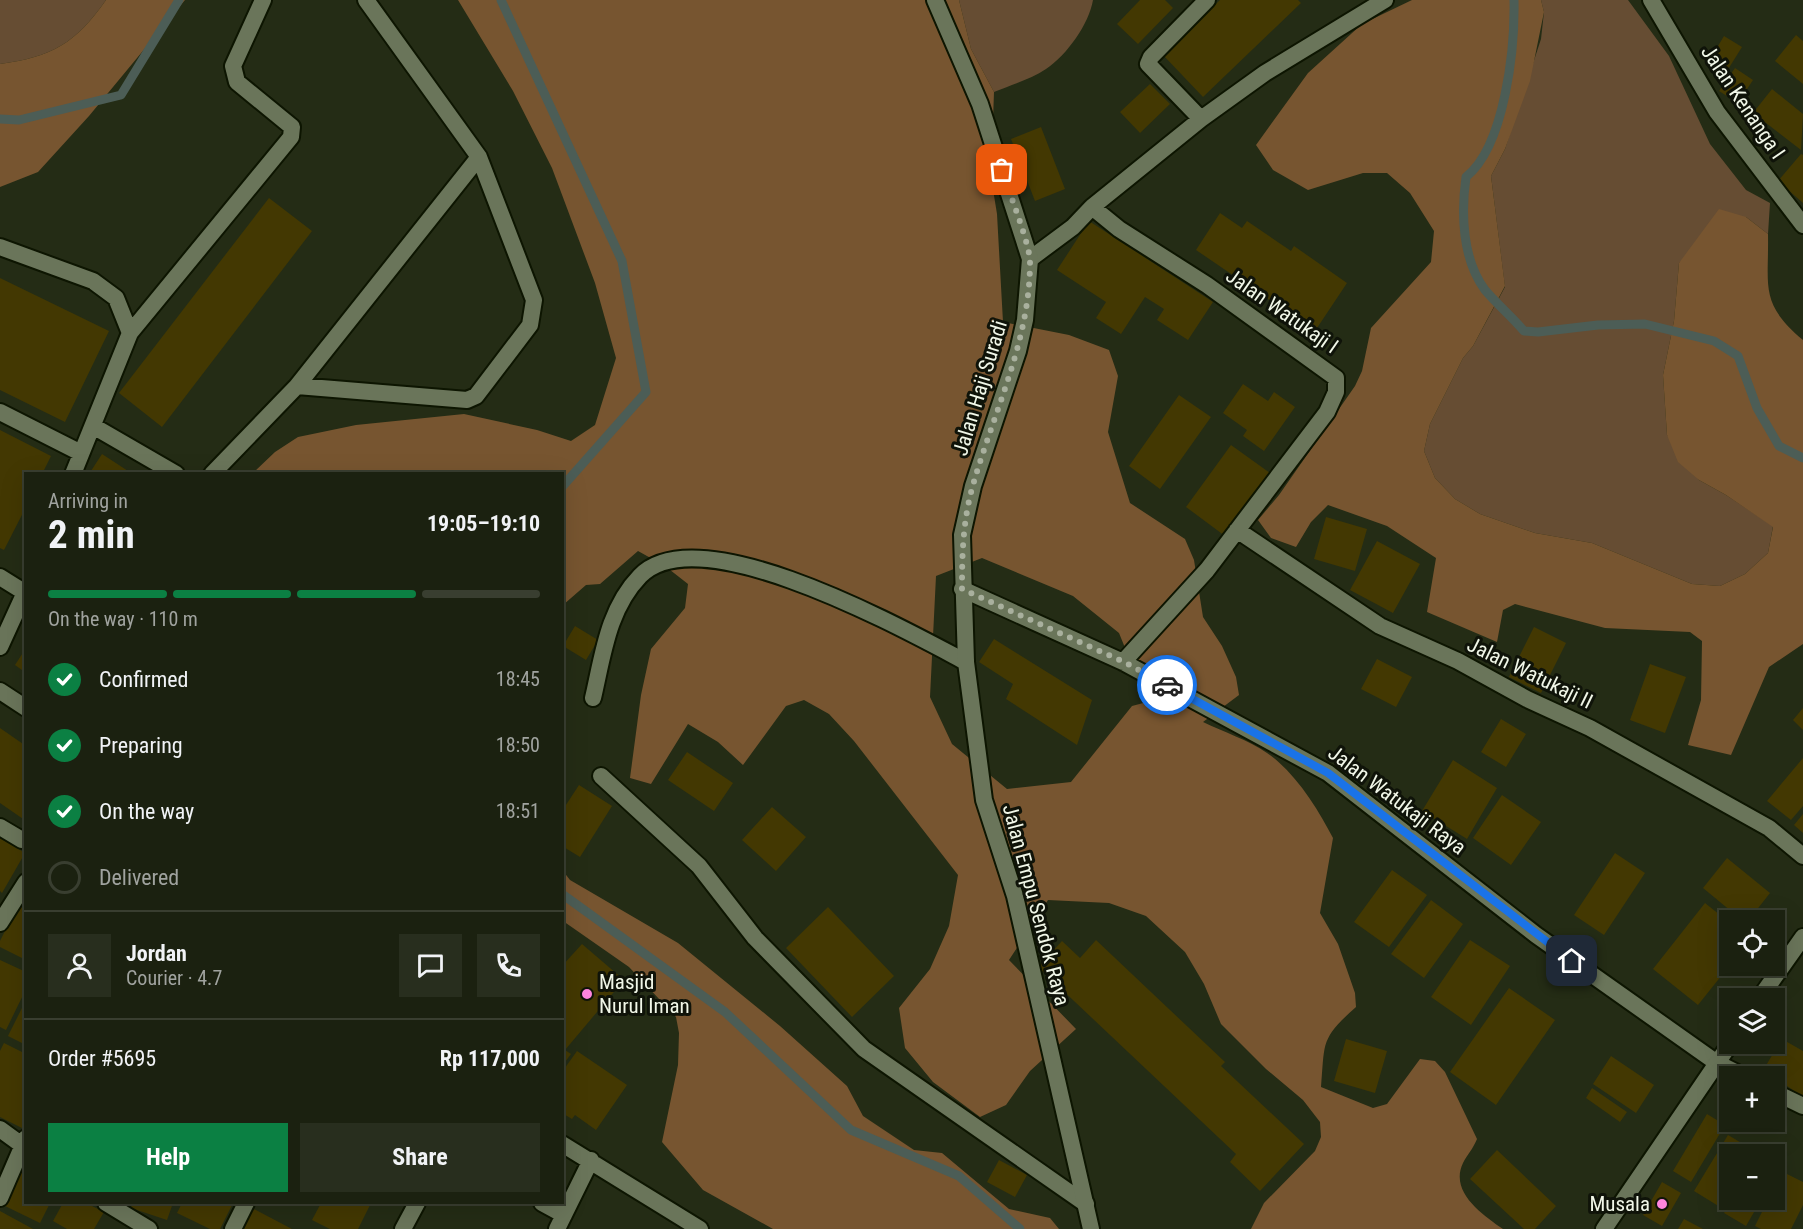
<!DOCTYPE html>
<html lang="en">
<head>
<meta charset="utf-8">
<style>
	body { margin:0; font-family:"Roboto Condensed",sans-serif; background:#282e1e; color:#f1f3f6; height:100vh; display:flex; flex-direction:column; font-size:22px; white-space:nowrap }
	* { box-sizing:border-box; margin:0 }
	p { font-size:20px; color:#a0a39f }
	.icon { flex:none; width:33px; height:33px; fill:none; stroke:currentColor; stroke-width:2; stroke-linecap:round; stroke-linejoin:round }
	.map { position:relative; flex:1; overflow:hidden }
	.side { position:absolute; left:24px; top:472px; width:540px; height:732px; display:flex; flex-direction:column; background:#1b2110; border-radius:0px; box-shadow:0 6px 24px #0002,0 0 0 2px #393e30 }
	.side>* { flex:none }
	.controls { position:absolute; left:1719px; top:910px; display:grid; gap:12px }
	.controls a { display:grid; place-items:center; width:66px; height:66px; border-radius:0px; background:#1b2110; box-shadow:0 6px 24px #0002,0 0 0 2px #393e30; font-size:30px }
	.pin { position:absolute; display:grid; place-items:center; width:51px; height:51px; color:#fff; margin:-26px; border-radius:12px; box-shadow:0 3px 9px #0006 }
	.courier { position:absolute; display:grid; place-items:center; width:60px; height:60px; margin:-30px; border:4px solid #1a73e8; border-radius:50%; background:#fff; color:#222; box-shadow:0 2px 8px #0007 }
	.head em { font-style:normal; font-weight:700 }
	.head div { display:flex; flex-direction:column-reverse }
	.head { display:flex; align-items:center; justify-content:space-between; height:102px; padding:0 24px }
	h1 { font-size:39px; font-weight:700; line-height:45px }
	.bar { display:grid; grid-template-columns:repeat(4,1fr); gap:9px 6px; align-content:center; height:72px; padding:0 24px }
	.bar i { height:8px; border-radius:4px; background:#393e30 }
	.bar .current { background:#0b8043 }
	.bar p { grid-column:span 4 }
	.line { display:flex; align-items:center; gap:15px; padding:0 24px; border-top:2px solid #393e30 }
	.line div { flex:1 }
	.round { display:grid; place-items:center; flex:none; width:63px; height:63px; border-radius:0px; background:#282e1e }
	ol { padding:0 24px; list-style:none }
	li { display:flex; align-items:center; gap:18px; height:66px }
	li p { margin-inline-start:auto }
	li .icon { padding:6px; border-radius:50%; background:#0b8043; color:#fff; stroke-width:4 }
	li:last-child { color:#a0a39f }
	li i { width:33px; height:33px; border:3px solid #393e30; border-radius:50% }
	.action { display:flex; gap:12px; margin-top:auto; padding:12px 24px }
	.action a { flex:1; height:69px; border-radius:0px; background:#0b8043; color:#fff; font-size:24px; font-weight:700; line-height:69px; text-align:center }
	.action a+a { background:#282e1e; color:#f1f3f6 }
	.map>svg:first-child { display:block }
	.green { fill:#664d33 }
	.forest { fill:#775530; fill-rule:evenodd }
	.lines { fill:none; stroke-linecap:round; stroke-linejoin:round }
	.stream { stroke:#4c5d56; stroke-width:9 }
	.building { fill:#433802 }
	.service-casing { stroke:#0d1501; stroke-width:20 }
	.minor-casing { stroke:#0d1501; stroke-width:20 }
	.tertiary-casing { stroke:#0d1501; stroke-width:20 }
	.service { stroke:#6a755a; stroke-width:16 }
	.minor { stroke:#6a755a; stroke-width:16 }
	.tertiary { stroke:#6a755a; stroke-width:16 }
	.done { stroke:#a9b09e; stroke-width:6; stroke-dasharray:0 10.8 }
	.route { stroke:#1a73e8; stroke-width:8 }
	.poi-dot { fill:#ff85de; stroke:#0f1309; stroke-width:2 }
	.labels { text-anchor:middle; stroke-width:6; stroke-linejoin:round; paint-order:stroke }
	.street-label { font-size:21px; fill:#f1f7e8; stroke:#0f1309 }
	.poi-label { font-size:21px; fill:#f1f7e8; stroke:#0f1309; text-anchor:start }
</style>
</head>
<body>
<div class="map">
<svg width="1803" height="1229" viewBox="0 0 1803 1229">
	<rect width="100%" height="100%" fill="#242c15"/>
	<!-- green -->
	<path class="green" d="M0,0H106C76,43 52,57 0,64Z
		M959,0H1093C1089,24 1067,55 1046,69C1031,79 1011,85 994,92L971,49Z
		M1541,0H1628L1669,56L1710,144L1746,190L1770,203L1768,234L1746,217L1679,263L1674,321L1663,375L1667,435L1699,480L1726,495L1773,526L1768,553L1745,574L1720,586L1692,584L1592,543L1535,533L1480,514L1455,499L1435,478L1424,451L1430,424L1463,358L1473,346L1505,287L1491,176L1505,149L1541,39L1544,12Z"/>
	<!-- forest -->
	<path class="forest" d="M106,0H185L89,116L38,172L0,187V64C52,57 76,43 106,0Z
		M458,0H959L971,49L994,92L991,177L997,214L1003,322L1069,335L1109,350L1118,376L1108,432L1130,503L1185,539L1194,560L1203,617L1222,646L1236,677L1239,695L1203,722C1224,732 1248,740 1267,753C1295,772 1318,809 1333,838L1320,913L1338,944L1355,993L1356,1007C1320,1039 1325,1042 1321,1087L1373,1108L1387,1104L1420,1059L1435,1061L1445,1072L1477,1139C1473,1149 1467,1155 1463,1163C1449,1192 1483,1215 1503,1229H1251L1264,1203L1315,1151L1321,1137L1320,1122L1303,1100L1266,1069L1221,1024L1204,984L1185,952L1146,916L1109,903L1048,900L1009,960L1076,1029L1030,1071L1006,1105L980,1117L933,1082L905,1048L899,1008L930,969L949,926L958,875L854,741L829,714L804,700L786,706L743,765L718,742L688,724L651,784L630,778L641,695L651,649L685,608L688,584L665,566L638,551L600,584L586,585L563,605L562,474H252L275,452L298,437L356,425L464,414L537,430L571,441L595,425L616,358L595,283L552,168L513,91ZM982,558L1073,596L1119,633L1147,702L1132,706L1071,782L1007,789L952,744L930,697L936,576Z
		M1412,0H1541L1544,12L1530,81L1505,149L1491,176L1505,286L1473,346L1463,358L1430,424L1424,451L1435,478L1455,499L1480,514L1535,533L1592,543L1692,584L1720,586L1745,574L1768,553L1773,527L1726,495L1699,480L1678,462L1667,435L1663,375L1674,321L1679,263L1719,209L1746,217L1768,234C1769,287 1759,303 1803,340V644L1769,667L1731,755L1688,745L1701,700L1702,641L1690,632L1605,628L1515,604L1503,610L1497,642L1427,612L1436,558L1387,526L1328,505L1311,522L1296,547L1271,538L1258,520L1279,495L1355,386L1362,371L1371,328L1431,262L1434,231L1410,193L1387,173H1363L1308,190L1273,170L1256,145L1308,73L1362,24Z
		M563,871L570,880L678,943L780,1026L847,1086L863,1116L914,1150L942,1153L1009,1209L1050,1218L1059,1229H773L703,1190L662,1142L678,1065L679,1033L676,1017L629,967L563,921Z"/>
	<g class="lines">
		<!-- stream -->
		<path class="stream" d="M501,0L622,261L646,392L562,487
			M1514,0C1515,48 1505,146 1466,177C1461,213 1462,259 1485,290C1497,304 1512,317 1524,331L1538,332L1598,325L1645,324L1714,341L1738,356L1757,408L1779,446L1803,458
			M0,119L19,120L121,95L179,0
			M562,894L725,1012L851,1130L959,1176L1020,1229"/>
	</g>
	<!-- building -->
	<path class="building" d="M1140,0H1165L1173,8L1138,44L1117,24Z
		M1220,0H1298L1301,3L1203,97L1163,55Z
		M1796,35L1803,41V84L1775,61Z
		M1724,36L1742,47L1727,71L1709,61Z
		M1735,68L1753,80L1738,103L1719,91Z
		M1150,84L1170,104L1140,133L1120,112Z
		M1772,89L1803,114L1801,150L1753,113Z
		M1041,127L1065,189L1035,201L1011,139Z
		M1801,154L1803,155V203L1778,181Z
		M269,198L312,231L162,427L119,393Z
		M1220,213L1242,228L1247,221L1291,251L1294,246L1347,283L1315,331L1196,250Z
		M1089,221L1213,302L1188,340L1157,320L1164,309L1145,297L1121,334L1096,318L1106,302L1057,270Z
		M0,278L109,331L65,422L0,390Z
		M1243,384L1268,401L1274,392L1295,407L1264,451L1243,436L1247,430L1223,413Z
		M1179,395L1211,417L1160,489L1129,466Z
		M0,430L51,456L42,474H26V507L4,550L0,548Z
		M1231,445L1270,473L1225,536L1186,507Z
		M102,454L125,469L132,474H89Z
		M1326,517L1367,529L1355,571L1314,559Z
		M1377,541L1420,564L1393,613L1350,590Z
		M575,626L598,640L586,660L563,646Z
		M1534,627L1566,643L1541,693L1509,677Z
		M994,639L1092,700L1077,745L1006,699L1013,684L979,662Z
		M26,648V673L15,665Z
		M1377,659L1412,677L1396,707L1361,689Z
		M1650,664L1686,677L1665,733L1630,720Z
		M1803,708V730L1793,720Z
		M1501,719L1526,734L1506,767L1481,752Z
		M0,728L26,746V821L0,803Z
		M687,752L733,783L714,811L668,780Z
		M1803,758V806L1791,820L1767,801Z
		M1453,760L1497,788L1467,839L1422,811Z
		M579,785L612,806L580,857L562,846V811Z
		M1502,795L1541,822L1511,865L1473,838Z
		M772,807L806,837L776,871L742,840Z
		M1803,814V833L1794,825Z
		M0,838L25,853L2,893L0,891Z
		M1615,853L1645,873L1604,935L1574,915Z
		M1727,858L1770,893L1748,921H1743L1703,888Z
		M1392,870L1427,895L1389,947L1354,922Z
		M26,889V960L0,947V941Z
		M1431,900L1463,924L1424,978L1391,954Z
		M1705,903L1730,923V965L1698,1005L1653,969Z
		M828,907L894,976L852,1017L786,948Z
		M1096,940L1225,1062L1221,1066L1304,1144L1260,1191L1230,1162L1236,1154L1038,967L1062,941L1080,958Z
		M1470,940L1510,966L1471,1025L1431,997Z
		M582,944L624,980L565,1050L571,1054L562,1066V966Z
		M0,960L26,972V989L6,1030L0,1027Z
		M1509,988L1555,1020L1496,1105L1450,1072Z
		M26,1000V1045L8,1036Z
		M1346,1039L1387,1051L1375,1093L1334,1081Z
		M1782,1039L1803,1051V1097L1774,1077L1762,1072Z
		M4,1043L26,1054L24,1129L0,1117V1051Z
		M577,1051L627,1085L596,1130L575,1115L572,1119L562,1113V1072Z
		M1611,1056L1654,1085L1636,1113L1593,1084Z
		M1592,1088L1627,1112L1620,1122L1586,1098Z
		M1707,1114L1725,1125L1691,1182L1673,1171Z
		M1728,1135L1755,1151L1752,1155H1730V1193L1720,1207L1694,1191Z
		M1497,1150L1556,1206L1535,1229H1524L1470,1179Z
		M999,1160L1027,1175L1015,1197L987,1182Z
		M24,1166L26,1203H50L40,1223L5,1206Z
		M1783,1172L1803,1182V1205L1791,1229H1761L1755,1226L1768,1200H1774V1188Z
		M1662,1182L1681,1193L1662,1226L1643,1215Z
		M1732,1200H1761L1746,1226L1724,1213Z
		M63,1203H86L104,1212L94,1229H67L53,1221Z
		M132,1203H173L167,1220L131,1208Z
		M182,1203H233L220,1229H210L177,1213Z
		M321,1203H371L358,1229H330L312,1220Z
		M250,1207L292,1229H238Z
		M0,1211L33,1229H0Z
		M1684,1219L1703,1229H1678Z"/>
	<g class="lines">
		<defs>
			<path id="service" d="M601,776L699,866L755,938L864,1049L1086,1204"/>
			<path id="minor" d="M1651,0L1717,112L1803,225
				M1201,119L1148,64L1151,57L1207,0
				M1092,207L1201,119L1265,73L1385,0
				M0,247L93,281L116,298L130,333L73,474
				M1030,259L1073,227L1092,207L1119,229L1207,285L1336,378V392L1327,412L1207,570L1123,662
				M130,333L291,137L292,127L237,82L233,66L263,0
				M297,386L479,157
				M0,412L81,453
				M93,426L176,474
				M212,474L297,386L467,400L476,396L530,325L534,300L479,157L366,0
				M1237,530L1380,626L1458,661L1527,699L1590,728L1769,828L1803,856
				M0,577L24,592
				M962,589L1123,662L1328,773L1536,935L1717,1063L1745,1077
				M0,647L26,590
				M0,691L26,708
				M593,698C603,655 608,609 640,576C699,515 905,630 966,662
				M0,827L22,840
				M0,923L26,882
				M1774,1092L1803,1106
				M0,1129L26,1148
				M562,1144L700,1229
				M0,1198L26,1138
				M106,1203L149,1229
				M542,1203L564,1215
				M233,1229L246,1203
				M403,1229L417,1203
				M557,1229L591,1160"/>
			<path id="tertiary" d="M935,0L980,104L1030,259L1025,320L1018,351L973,486L962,535L966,662L984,800L1015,896L1091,1229
				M1759,999L1803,937
				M1604,1229L1730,1044"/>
		</defs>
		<!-- service casing -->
		<use href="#service" class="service-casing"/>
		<!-- minor casing -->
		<use href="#minor" class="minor-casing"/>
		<!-- tertiary casing -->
		<use href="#tertiary" class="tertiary-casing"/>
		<!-- service -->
		<use href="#service" class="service"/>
		<!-- minor -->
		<use href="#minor" class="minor"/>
		<!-- tertiary -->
		<use href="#tertiary" class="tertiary"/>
	</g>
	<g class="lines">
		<!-- done -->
		<path class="done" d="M1002,170C1008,190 1030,244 1030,262C1030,341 994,411 973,485C963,520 962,553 962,589L1124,662L1167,685"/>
		<!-- route -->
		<path class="route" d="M1167,685L1328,773L1572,961"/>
	</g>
	<!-- markers -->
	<g class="poi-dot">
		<circle cx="587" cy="994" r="6"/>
		<circle cx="1662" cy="1204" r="6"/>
	</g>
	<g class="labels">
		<!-- street labels -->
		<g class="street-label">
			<text transform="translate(1743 102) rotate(56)" y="7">Jalan Kenanga I</text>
			<text transform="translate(1282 311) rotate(35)" y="7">Jalan Watukaji I</text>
			<text transform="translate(980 388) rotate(-73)" y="7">Jalan Haji Suradi</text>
			<text transform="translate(1530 673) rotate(26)" y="7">Jalan Watukaji II</text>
			<text transform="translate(1397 800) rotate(37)" y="7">Jalan Watukaji Raya</text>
			<text transform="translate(1036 905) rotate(75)" y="7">Jalan Empu Sendok Raya</text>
		</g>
		<!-- poi labels -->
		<g class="poi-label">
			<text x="599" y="989">Masjid<tspan x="599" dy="24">Nurul Iman</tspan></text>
			<text x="1650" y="1211" text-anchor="end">Musala</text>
		</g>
	</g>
</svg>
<div class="controls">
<a><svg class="icon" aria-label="locate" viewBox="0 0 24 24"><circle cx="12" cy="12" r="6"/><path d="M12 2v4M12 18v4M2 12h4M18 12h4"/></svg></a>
<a><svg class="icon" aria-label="layers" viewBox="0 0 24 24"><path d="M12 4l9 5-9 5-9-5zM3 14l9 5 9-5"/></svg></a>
<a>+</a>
<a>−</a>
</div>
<div class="pin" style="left:1002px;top:170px;background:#ea580c"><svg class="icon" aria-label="bag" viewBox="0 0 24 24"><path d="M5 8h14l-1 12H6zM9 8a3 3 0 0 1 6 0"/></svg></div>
<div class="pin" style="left:1572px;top:961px;background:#1f2937"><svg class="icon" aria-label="home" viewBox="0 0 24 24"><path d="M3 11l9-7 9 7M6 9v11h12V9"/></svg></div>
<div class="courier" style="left:1167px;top:685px"><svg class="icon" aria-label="car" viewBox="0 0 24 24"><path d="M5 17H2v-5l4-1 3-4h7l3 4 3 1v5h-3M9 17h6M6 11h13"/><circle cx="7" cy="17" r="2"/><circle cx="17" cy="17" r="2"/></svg></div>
<section class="side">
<div class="head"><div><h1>2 min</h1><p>Arriving in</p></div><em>19:05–19:10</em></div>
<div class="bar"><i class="current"></i><i class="current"></i><i class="current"></i><i></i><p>On the way · 110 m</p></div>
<ol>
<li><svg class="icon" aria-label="check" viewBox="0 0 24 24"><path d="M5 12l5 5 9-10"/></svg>Confirmed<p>18:45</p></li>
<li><svg class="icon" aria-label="check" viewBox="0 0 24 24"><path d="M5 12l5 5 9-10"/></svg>Preparing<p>18:50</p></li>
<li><svg class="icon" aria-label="check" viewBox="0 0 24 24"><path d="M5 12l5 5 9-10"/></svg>On the way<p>18:51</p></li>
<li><i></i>Delivered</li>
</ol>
<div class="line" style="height:108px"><a class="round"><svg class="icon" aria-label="person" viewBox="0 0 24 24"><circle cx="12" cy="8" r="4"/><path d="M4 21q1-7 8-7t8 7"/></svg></a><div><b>Jordan</b><p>Courier · 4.7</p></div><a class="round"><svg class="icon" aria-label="chat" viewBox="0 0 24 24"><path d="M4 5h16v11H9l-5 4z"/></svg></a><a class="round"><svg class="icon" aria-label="phone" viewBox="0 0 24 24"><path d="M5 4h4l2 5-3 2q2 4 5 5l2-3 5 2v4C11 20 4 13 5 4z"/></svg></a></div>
<div class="line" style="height:78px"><div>Order #5695</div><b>Rp 117,000</b></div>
<div class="action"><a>Help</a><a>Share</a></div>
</section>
</div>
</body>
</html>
